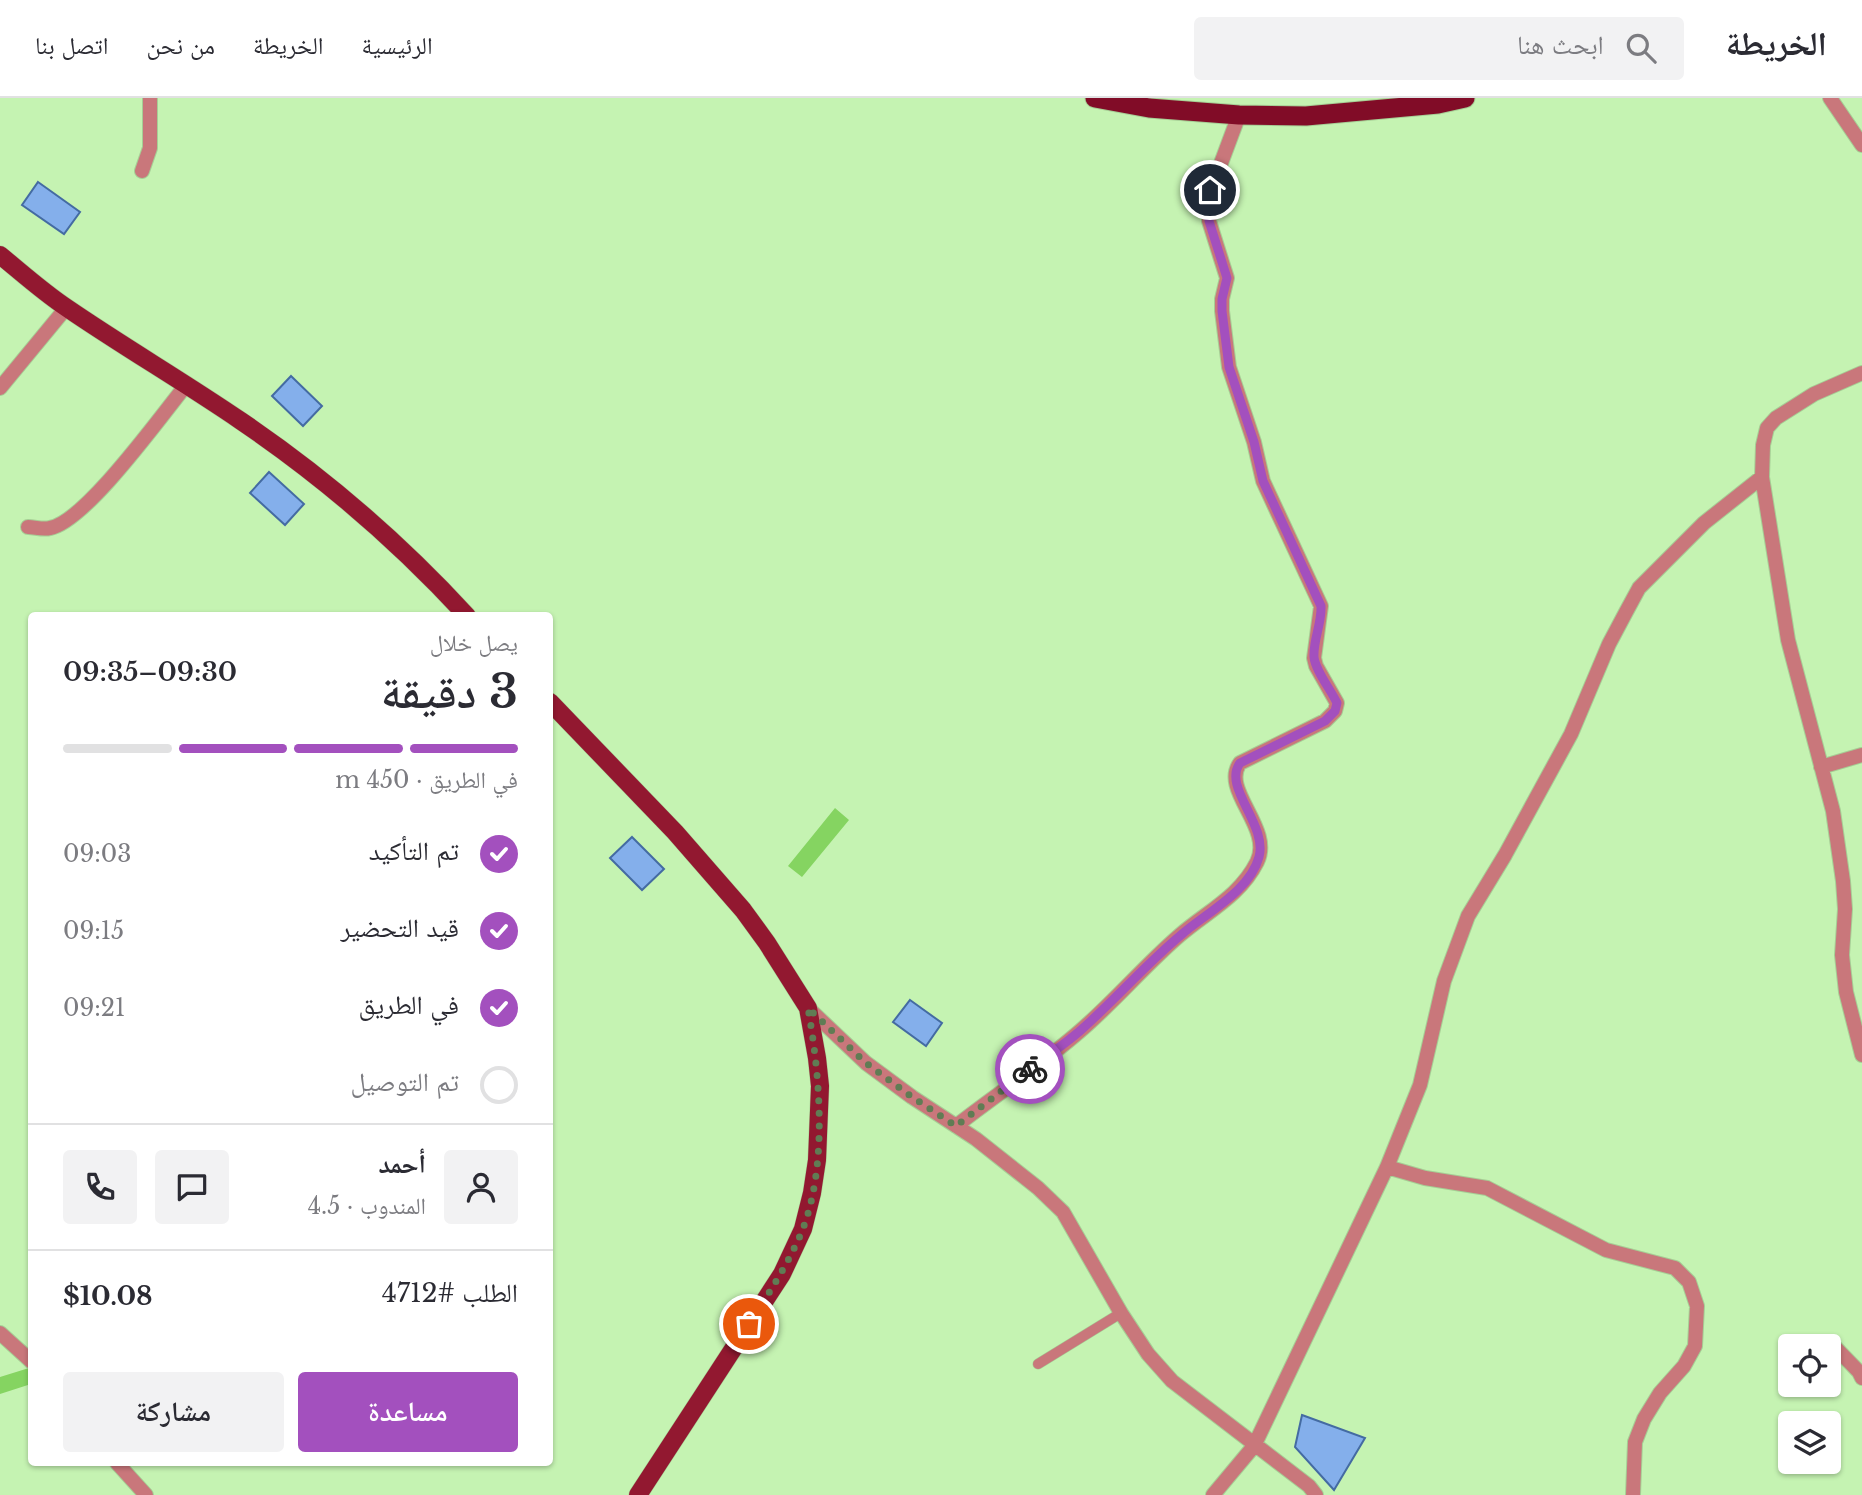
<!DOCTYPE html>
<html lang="ar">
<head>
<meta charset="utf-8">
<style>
	body { margin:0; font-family:"Libre Baskerville","Noto Naskh Arabic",serif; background:#f2f2f3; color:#2b2b33; direction:rtl; height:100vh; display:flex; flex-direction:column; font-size:26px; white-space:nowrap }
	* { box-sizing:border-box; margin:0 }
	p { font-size:23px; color:#7c7c81 }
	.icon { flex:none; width:38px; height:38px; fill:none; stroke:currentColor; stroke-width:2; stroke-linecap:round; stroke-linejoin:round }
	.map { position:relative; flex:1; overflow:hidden; direction:ltr }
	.details { position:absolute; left:28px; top:514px; width:525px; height:854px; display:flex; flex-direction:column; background:#fff; border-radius:7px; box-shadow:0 2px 5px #0004; direction:rtl }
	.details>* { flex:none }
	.controls { position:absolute; left:1778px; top:1236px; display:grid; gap:14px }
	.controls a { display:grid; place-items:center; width:63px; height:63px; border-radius:7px; background:#fff; box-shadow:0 2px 5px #0004; font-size:35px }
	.pin { position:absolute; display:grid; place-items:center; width:60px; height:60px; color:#fff; margin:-30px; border:4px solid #fff; border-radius:50%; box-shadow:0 2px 7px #0007 }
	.courier { position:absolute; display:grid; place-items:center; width:70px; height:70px; margin:-35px; border:5px solid #a350be; border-radius:50%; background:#fff; color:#222; box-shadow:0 2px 9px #0007 }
	.summary em { font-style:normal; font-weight:600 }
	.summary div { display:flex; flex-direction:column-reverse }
	.summary { display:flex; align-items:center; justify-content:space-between; height:119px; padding:0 35px }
	h1 { font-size:46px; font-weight:600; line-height:52px }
	.bar { display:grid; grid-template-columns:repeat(4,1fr); gap:10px 7px; align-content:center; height:84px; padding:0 35px }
	.bar i { height:9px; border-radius:5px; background:#e1e1e2 }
	.bar .active { background:#a350be }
	.bar p { grid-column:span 4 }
	.line { display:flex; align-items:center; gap:18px; padding:0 35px; border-top:2px solid #e1e1e2 }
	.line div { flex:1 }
	.round { display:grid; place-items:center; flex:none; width:74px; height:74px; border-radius:7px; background:#f2f2f3 }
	ol { padding:0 35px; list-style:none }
	li { display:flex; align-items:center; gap:21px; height:77px }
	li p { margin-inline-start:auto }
	li .icon { padding:7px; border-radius:50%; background:#a350be; color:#fff; stroke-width:4 }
	li:last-child { color:#7c7c81 }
	li i { width:38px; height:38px; border:4px solid #e1e1e2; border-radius:50% }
	.action { display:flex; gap:14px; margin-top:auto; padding:14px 35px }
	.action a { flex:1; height:80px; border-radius:7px; background:#a350be; color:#fff; font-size:28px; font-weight:600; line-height:80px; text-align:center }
	.action a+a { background:#f2f2f3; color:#2b2b33 }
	header { display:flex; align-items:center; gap:42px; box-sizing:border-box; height:98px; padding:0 35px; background:#fff; border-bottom:2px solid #e1e1e2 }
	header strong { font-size:33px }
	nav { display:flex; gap:38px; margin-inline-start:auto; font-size:24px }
	.search { width:490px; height:63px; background:#f2f2f3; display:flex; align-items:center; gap:18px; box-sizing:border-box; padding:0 24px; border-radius:7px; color:#7c7c81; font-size:26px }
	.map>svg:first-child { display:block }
	.water { fill:#85d461 }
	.building { fill:#84afeb; stroke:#446ba2; stroke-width:2 }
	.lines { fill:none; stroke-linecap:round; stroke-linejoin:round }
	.service-casing { stroke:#a6ce95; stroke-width:11 }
	.minor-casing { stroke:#a6ce95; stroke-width:16 }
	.primary-casing { stroke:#a6ce95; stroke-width:19 }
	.trunk-casing { stroke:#a6ce95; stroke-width:21 }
	.service { stroke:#c9777b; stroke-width:10 }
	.minor { stroke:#c9777b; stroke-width:14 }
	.primary { stroke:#921830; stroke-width:18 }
	.trunk { stroke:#810c27; stroke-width:19 }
	.done { stroke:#607c54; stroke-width:7; stroke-dasharray:0 12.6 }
	.route { stroke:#a350be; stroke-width:9 }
</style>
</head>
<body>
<header>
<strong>الخريطة</strong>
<div class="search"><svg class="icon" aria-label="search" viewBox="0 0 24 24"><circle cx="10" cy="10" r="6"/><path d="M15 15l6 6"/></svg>ابحث هنا</div>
<nav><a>الرئيسية</a><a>الخريطة</a><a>من نحن</a><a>اتصل بنا</a></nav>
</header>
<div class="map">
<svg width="1862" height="1397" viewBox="0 0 1862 1397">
	<rect width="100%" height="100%" fill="#c5f3b2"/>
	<!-- water -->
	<path class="water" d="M835,710L849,722L802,779L788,768Z
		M29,1270L31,1272V1286L0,1296V1279Z"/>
	<!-- building -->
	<path class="building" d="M38,84L80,114L64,136L22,107Z
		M291,278L322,308L303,328L272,298Z
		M269,374L304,406L285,427L250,395Z
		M632,739L664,771L642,792L610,760Z
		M910,902L942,925L926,948L893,924Z
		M1302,1317L1365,1340L1334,1392L1295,1349Z"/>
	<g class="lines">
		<defs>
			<path id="service" d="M1038,1266L1121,1215"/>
			<path id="minor" d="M1830,0L1862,47
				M142,73L150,50V0
				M1862,275L1814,296L1776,320L1767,330L1763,347L1762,379L1788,542L1833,713L1843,783L1845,811L1842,857L1846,894L1862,957
				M0,290L66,210
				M28,429C35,429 43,432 50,430C85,424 161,318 187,286
				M1821,669L1862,657
				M808,910L866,965L912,999L976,1041L1038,1090L1063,1114L1121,1215L1148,1256L1172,1283L1309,1388L1316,1397
				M956,1028C997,996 1041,967 1080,933C1115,903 1145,867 1180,837C1208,813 1240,798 1257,764C1274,730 1220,692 1240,665L1325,623L1335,613L1337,605L1316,568L1314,560L1321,508L1263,383L1254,344L1229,269L1222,213V201L1227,180L1209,123L1211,92L1239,17
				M1387,1069L1425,1080L1487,1090L1606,1152L1675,1170L1689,1184L1697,1208L1695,1248L1684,1268L1660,1295L1644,1321L1635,1344L1633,1397
				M0,1235L32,1264
				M1831,1245L1859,1274L1862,1280
				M117,1365L146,1397
				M1213,1397L1254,1348L1387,1069L1420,987L1444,883L1468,818L1505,757L1571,636L1609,546L1626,514L1639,490L1704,425L1762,379"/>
			<path id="primary" d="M0,157C22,175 43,194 67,210C124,249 184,284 241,323C325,380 399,444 467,518
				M550,604L675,734L743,812L767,845L808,910L817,960L820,988L817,1062L812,1095L803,1131L782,1176L638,1397"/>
			<path id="trunk" d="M1095,0L1149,10L1239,17L1306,18L1438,6L1465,0"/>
		</defs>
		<!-- service casing -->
		<use href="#service" class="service-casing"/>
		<!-- minor casing -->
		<use href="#minor" class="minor-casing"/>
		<!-- primary casing -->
		<use href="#primary" class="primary-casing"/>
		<!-- trunk casing -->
		<use href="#trunk" class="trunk-casing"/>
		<!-- service -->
		<use href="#service" class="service"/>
		<!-- minor -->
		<use href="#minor" class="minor"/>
		<!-- primary -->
		<use href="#primary" class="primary"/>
		<!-- trunk -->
		<use href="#trunk" class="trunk"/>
	</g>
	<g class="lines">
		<!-- done -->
		<path class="done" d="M749,1226C768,1196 788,1167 802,1133C828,1067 820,978 808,910L866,965L912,999L956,1028L1030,971"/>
		<!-- route -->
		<path class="route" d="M1030,971C1047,958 1065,946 1081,932C1115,902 1146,866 1181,837C1206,815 1250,793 1259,759C1268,727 1222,689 1240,665L1325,623L1335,613L1337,605C1331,592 1315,572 1314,559C1313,542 1322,525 1321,508L1263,383L1254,344L1229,269L1222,213V201L1227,180L1209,123L1210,92"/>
	</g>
</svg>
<div class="controls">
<a><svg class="icon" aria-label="locate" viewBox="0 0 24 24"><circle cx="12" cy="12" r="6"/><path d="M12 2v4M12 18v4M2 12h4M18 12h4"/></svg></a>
<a><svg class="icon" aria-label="layers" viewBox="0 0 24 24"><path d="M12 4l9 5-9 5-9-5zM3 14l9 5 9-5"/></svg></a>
</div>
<div class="pin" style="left:749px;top:1226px;background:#ea580c"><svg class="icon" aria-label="bag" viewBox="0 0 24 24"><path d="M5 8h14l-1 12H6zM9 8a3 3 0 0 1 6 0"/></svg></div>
<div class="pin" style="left:1210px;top:92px;background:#1f2937"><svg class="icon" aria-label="home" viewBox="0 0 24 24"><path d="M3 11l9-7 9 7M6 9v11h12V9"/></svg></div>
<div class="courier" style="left:1030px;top:971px"><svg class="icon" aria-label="bike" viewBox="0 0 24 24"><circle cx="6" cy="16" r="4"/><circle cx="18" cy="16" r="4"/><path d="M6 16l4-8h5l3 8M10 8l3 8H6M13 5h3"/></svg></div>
<section class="details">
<div class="summary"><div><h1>3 دقيقة</h1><p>يصل خلال</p></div><em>09:30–09:35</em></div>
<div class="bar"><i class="active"></i><i class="active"></i><i class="active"></i><i></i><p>في الطريق · 450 m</p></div>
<ol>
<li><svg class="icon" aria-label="check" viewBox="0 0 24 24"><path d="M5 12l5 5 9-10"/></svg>تم التأكيد<p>09:03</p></li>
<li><svg class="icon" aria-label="check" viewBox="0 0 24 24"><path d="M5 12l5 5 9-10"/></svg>قيد التحضير<p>09:15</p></li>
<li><svg class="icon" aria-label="check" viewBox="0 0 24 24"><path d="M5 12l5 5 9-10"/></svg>في الطريق<p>09:21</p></li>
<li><i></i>تم التوصيل</li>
</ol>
<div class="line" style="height:126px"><a class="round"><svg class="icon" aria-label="person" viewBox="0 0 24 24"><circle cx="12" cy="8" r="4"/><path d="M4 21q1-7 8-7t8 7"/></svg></a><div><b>أحمد</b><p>المندوب · 4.5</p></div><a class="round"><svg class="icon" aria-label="chat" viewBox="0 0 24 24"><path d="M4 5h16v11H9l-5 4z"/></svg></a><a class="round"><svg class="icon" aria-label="phone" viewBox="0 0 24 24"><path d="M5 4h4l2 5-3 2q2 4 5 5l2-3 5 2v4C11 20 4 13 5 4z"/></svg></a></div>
<div class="line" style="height:91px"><div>الطلب #4712</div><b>$10.08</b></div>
<div class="action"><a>مساعدة</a><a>مشاركة</a></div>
</section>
</div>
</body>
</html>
